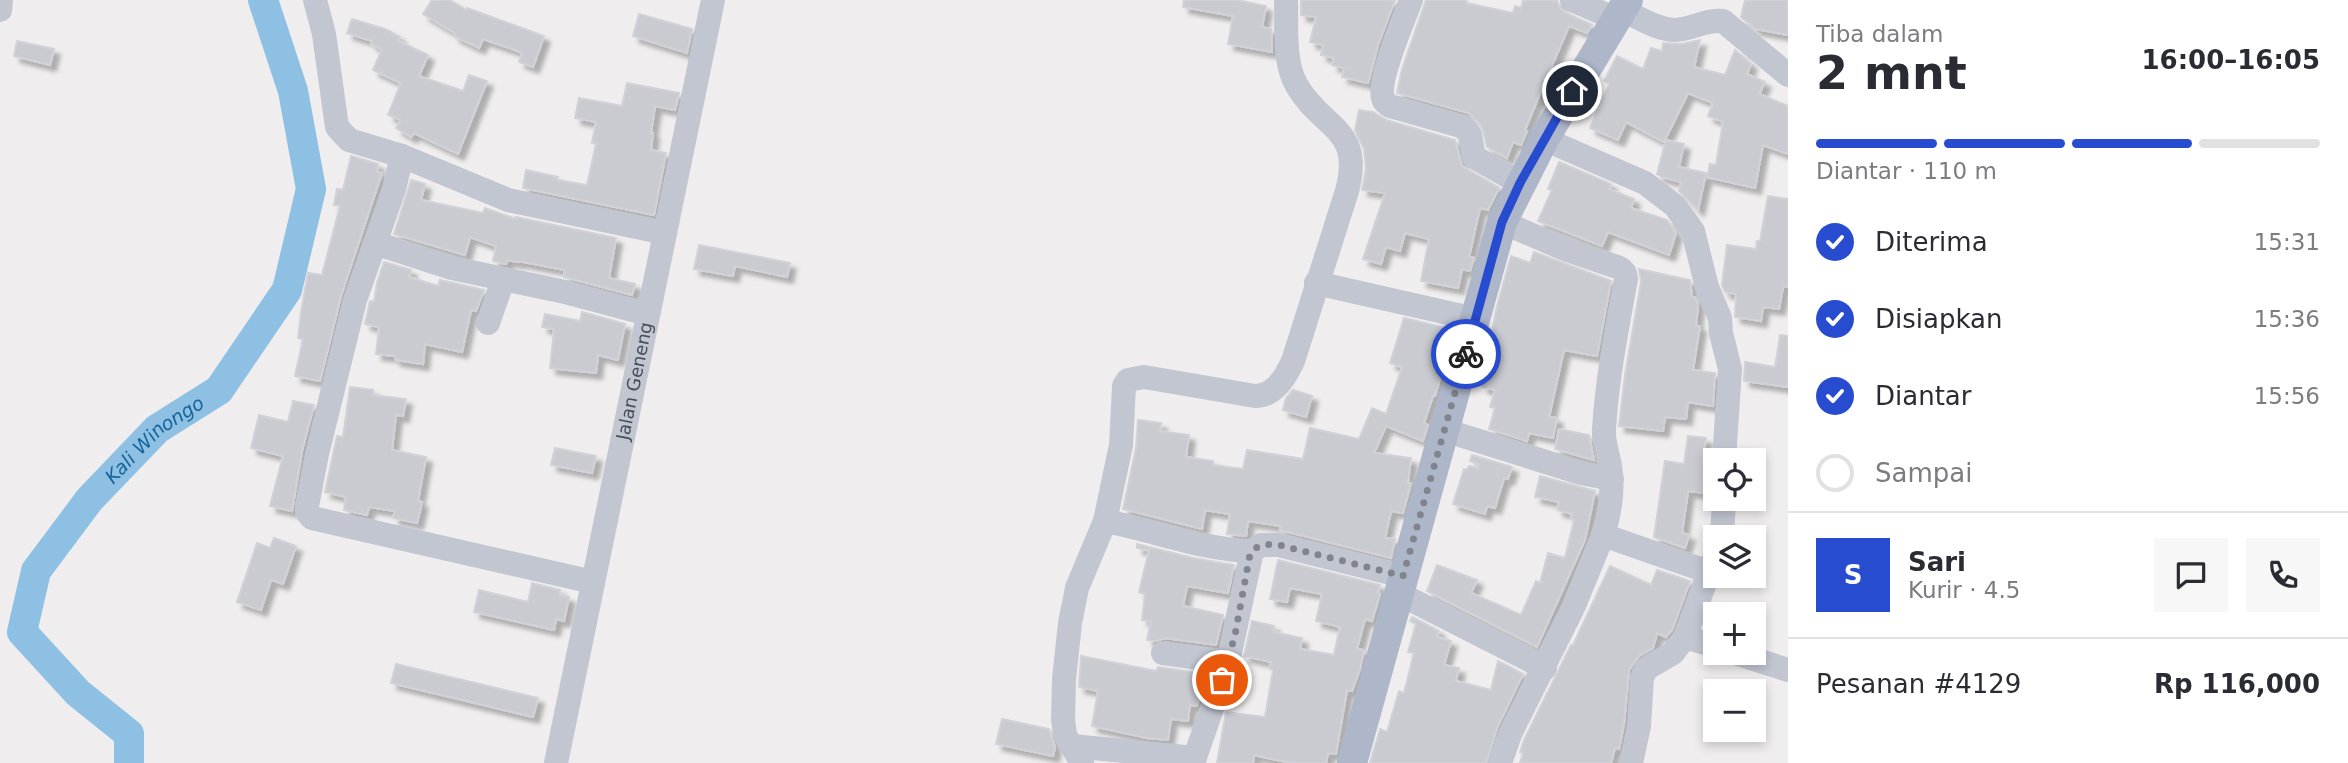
<!DOCTYPE html>
<html lang="id">
<head>
<meta charset="utf-8">
<style>
	body { margin:0; font-family:"DejaVu Sans",sans-serif; background:#f7f7f7; color:#2b2b33; height:100vh; display:flex; flex-direction:column; font-size:26px; white-space:nowrap }
	* { box-sizing:border-box; margin:0 }
	p { font-size:23px; color:#7c7c81 }
	.icon { flex:none; width:38px; height:38px; fill:none; stroke:currentColor; stroke-width:2; stroke-linecap:round; stroke-linejoin:round }
	.map { position:relative; flex:1; overflow:hidden }
	.panel { display:flex; flex-direction:column; background:#fff; width:560px }
	.panel>* { flex:none }
	.controls { position:absolute; left:1703px; top:448px; display:grid; gap:14px }
	.controls a { display:grid; place-items:center; width:63px; height:63px; border-radius:0px; background:#fff; box-shadow:0 4px 10px #0003; font-size:35px }
	.pin { position:absolute; display:grid; place-items:center; width:60px; height:60px; color:#fff; margin:-30px; border:4px solid #fff; border-radius:50%; box-shadow:0 2px 7px #0007 }
	.courier { position:absolute; display:grid; place-items:center; width:70px; height:70px; margin:-35px; border:5px solid #274ccf; border-radius:50%; background:#fff; color:#222; box-shadow:0 2px 9px #0007 }
	.headline em { font-style:normal; font-weight:600 }
	.headline div { display:flex; flex-direction:column-reverse }
	.headline { display:flex; align-items:center; justify-content:space-between; height:119px; padding:0 28px }
	h1 { font-size:46px; font-weight:600; line-height:52px }
	.bar { display:grid; grid-template-columns:repeat(4,1fr); gap:10px 7px; align-content:center; height:84px; padding:0 28px }
	.bar i { height:9px; border-radius:5px; background:#e1e1e2 }
	.bar .active { background:#274ccf }
	.bar p { grid-column:span 4 }
	.line { display:flex; align-items:center; gap:18px; padding:0 28px; border-top:2px solid #e1e1e2 }
	.line div { flex:1 }
	.round { display:grid; place-items:center; flex:none; width:74px; height:74px; border-radius:0px; background:#f7f7f7 }
	ol { padding:0 28px; list-style:none }
	li { display:flex; align-items:center; gap:21px; height:77px }
	li p { margin-inline-start:auto }
	li .icon { padding:7px; border-radius:50%; background:#274ccf; color:#fff; stroke-width:4 }
	li:last-child { color:#7c7c81 }
	li i { width:38px; height:38px; border:4px solid #e1e1e2; border-radius:50% }
	main { display:flex; flex:1; min-height:0 }
	.map>svg:first-child { display:block }
	.lines { fill:none; stroke-linecap:round; stroke-linejoin:round }
	.river { stroke:#8ec0e4; stroke-width:30 }
	.building { fill:#cacbd1; stroke:#d1d2d8; stroke-width:2; filter:url(#shadow) }
	.minor { stroke:#c1c6d1; stroke-width:24 }
	.major { stroke:#aeb6ca; stroke-width:30 }
	.done { stroke:#82848d; stroke-width:7; stroke-dasharray:0 12.6 }
	.route { stroke:#274ccf; stroke-width:9 }
	.labels { text-anchor:middle; stroke-width:5; stroke-linejoin:round; paint-order:stroke }
	.street-label { font-size:18px; fill:#474c59; stroke:#fff }
	.water-label { font-size:19px; font-style:italic; fill:#17639b; stroke:#fff }
</style>
</head>
<body>
<main>
<div class="map">
<svg width="1788" height="763" viewBox="0 0 1788 763">
	<defs>
		<filter id="shadow"><feDropShadow dx="6" dy="6" stdDeviation="2" flood-color="#0004"/></filter>
	</defs>
	<rect width="100%" height="100%" fill="#efeded"/>
	<g class="lines">
		<!-- river -->
		<path class="river" id="s1" d="M129,763V734L78,693L22,632L36,571L89,500L157,429L219,390L287,290L311,189L293,91L263,0"/>
	</g>
	<!-- building -->
	<path class="building" d="M432,0H450L466,10L467,8L544,36L533,67L519,62L522,53L512,49L483,39L479,48L454,36L455,33L423,14Z
		M1184,0H1237L1266,6L1262,27L1271,29L1272,52L1228,44L1233,16L1183,7Z
		M1301,0H1395L1378,45L1368,83L1342,77L1344,68L1332,65L1334,58L1321,55L1323,45L1310,42L1316,17L1301,15Z
		M1426,0H1467L1466,3L1513,13L1515,6L1521,8L1523,0H1557L1560,8L1566,13L1592,25L1587,33L1569,26L1553,63L1546,87L1543,86L1525,130L1527,131L1521,145L1513,142L1507,158L1487,147L1482,127L1469,113L1397,93L1402,69Z
		M1745,0H1788V35L1756,29L1741,17Z
		M639,14L692,29L687,53L633,36Z
		M352,19L385,29L400,37L398,41L428,55L419,76L463,91L469,75L487,81L458,154L414,133L411,137L396,128L401,120L388,115L401,83L373,70L382,49L371,44L372,41L347,33Z
		M1700,40L1694,67L1725,75L1735,50L1751,64L1747,74L1765,82L1759,94L1788,106V154L1763,145L1755,188L1707,177L1710,164L1716,165L1723,122L1708,116L1713,103L1688,93L1664,142L1626,122L1618,140L1590,128L1609,84L1604,81L1617,56L1643,69L1651,48L1662,51L1663,43L1681,44Z
		M17,41L54,49L50,65L14,56Z
		M627,83L679,93L675,110L655,106L651,133H653L651,150L666,153L654,215L523,188L526,170L558,177L557,180L587,185L596,144L592,143L596,122L575,118L579,98L622,106Z
		M1359,110L1373,112L1386,120L1455,140L1462,166L1499,188L1488,210L1480,208L1469,257L1474,258L1470,271L1462,269L1458,288L1421,281L1429,239L1405,233L1400,251L1386,247L1381,264L1363,259L1385,193L1362,190L1366,169L1364,149L1355,130Z
		M1666,140L1684,144L1679,167L1706,173L1698,210L1679,191L1681,182L1662,177L1657,174Z
		M351,156L378,164L377,172L382,173L341,296L320,381L295,376L303,339L298,338L301,312L308,273L322,275L340,206L334,205L337,189L343,190Z
		M1559,162L1611,184L1609,189L1634,199L1631,208L1667,220L1676,233L1669,255L1608,232L1602,246L1538,221L1552,190L1548,189Z
		M411,180L425,184L421,200L483,213L485,208L516,219V217L616,238L609,278L635,284L632,295L564,277L565,270L518,261V262L507,260L506,264L493,261L496,246L470,237L465,255L394,234Z
		M1768,196L1788,199V287H1783L1779,309L1763,307L1761,321L1735,317L1736,294L1725,292L1722,285L1727,245L1756,249L1757,241H1760Z
		M699,245L790,263L787,277L735,266L733,276L694,269Z
		M1534,252L1611,281L1597,356L1564,350L1549,417L1557,418L1553,438L1529,433L1527,441L1489,429L1495,408L1490,407L1495,390L1482,387L1496,310L1511,256L1530,263Z
		M384,262L411,270L409,277L438,286L440,280L484,290L476,311L471,310L462,352L425,344L423,364L395,360V356L376,354L379,327L365,324L370,301L374,302L377,283Z
		M1639,269L1690,280L1692,297H1695L1698,305L1696,326H1700L1693,370L1715,373L1713,406L1688,402L1686,419L1665,417L1663,431L1619,426L1625,375L1641,282Z
		M582,312L625,324L618,360L598,355L596,373L550,368L554,329L542,327L545,314L580,321Z
		M1404,318L1454,330L1435,396H1433L1424,423L1428,425L1423,441L1386,426L1374,453L1411,458L1408,483H1411L1403,513L1391,511L1385,538L1395,539L1391,558L1280,530L1281,526L1248,521L1246,536L1227,534L1230,514L1205,510L1202,529L1123,509L1136,448L1138,420L1161,423L1160,431L1189,435L1186,457L1213,461V465L1243,469L1247,450L1303,459L1310,428L1359,439L1372,408L1386,414L1402,367L1390,363Z
		M1780,335L1788,336V387L1744,381L1745,362L1775,367Z
		M350,387L373,390V395L406,399L403,416L396,415L392,450L426,457L418,501L422,502L417,523L393,518L395,511L369,507L367,515L344,510L346,497L325,492L337,436L343,437Z
		M1293,390L1312,396L1306,417L1283,410L1286,398Z
		M293,401L314,405L302,451L292,511L270,506L283,456L251,448L259,415L288,422Z
		M1559,429L1589,435L1594,460L1555,449Z
		M1688,436L1706,438L1702,464L1709,465L1705,493L1688,491L1682,533L1689,535L1685,548L1654,537L1665,461L1684,464Z
		M555,448L596,456L592,473L551,465Z
		M1472,455L1512,467L1508,479L1504,478L1495,508L1487,506L1485,514L1453,504L1464,469L1467,470L1469,466L1478,468L1479,464L1470,461Z
		M1540,476L1595,491L1585,540L1537,647L1427,591L1437,565L1477,580L1471,593L1521,615L1536,581L1540,583L1548,553L1565,558L1574,520L1571,519L1572,514L1557,510L1559,502L1535,497Z
		M274,538L296,546L283,584L271,580L261,610L237,602L257,543L270,548Z
		M1137,544L1193,558L1234,565L1228,593L1187,586L1183,606L1223,615L1216,645L1165,638L1155,641L1147,640L1151,621L1142,620L1145,594L1139,592L1149,550L1137,548Z
		M1278,560L1380,585L1378,593L1380,594L1372,621L1365,619L1357,649L1364,650L1360,669L1352,691L1347,690L1336,754L1328,753L1326,763H1291L1254,755L1253,763H1217L1226,712L1265,717L1273,670L1270,669L1271,662L1244,656L1252,621L1274,626L1273,632L1302,638L1300,649L1334,655L1340,627L1316,621L1322,594L1290,588L1287,602L1270,599Z
		M1610,566L1651,585L1657,570L1690,581L1672,630L1666,637L1657,633L1653,648L1639,656L1629,670L1624,724L1619,749L1615,748L1611,763H1520L1523,753L1520,752L1524,740L1571,645H1573Z
		M532,583L560,590L559,595L569,597L564,621L556,619L554,630L474,612L479,590L528,602Z
		M1412,617L1439,631L1437,637L1451,641L1444,665L1459,668L1456,681L1491,690L1498,661L1523,674L1497,728L1486,763H1370L1380,729L1387,732L1399,691L1404,693L1414,653L1408,652L1416,624L1410,621Z
		M1081,656L1156,671L1158,667L1208,674L1197,706L1190,705L1188,721L1171,719L1168,740L1147,738L1092,726L1098,691L1079,687Z
		M396,664L538,698L533,717L391,683Z
		M1002,719L1049,729L1055,747L1053,756L996,744Z"/>
	<g class="lines">
		<!-- minor -->
		<g class="minor">
			<path d="M315,0L324,34L337,127L349,140L402,156"/>
			<path d="M1411,0C1404,18 1377,82 1383,98C1384,103 1387,104 1390,106L1464,127L1470,135L1474,157L1520,183"/>
			<path d="M1572,0L1616,19"/>
			<path d="M0,10L1,0"/>
			<path d="M1622,10C1638,17 1656,29 1674,30C1691,30 1706,19 1723,21L1788,75"/>
			<path d="M1544,139L1645,183L1675,206L1693,231L1707,287L1720,318L1721,333L1730,369L1724,460"/>
			<path d="M1502,222L1567,250L1620,268L1625,273L1626,279C1617,328 1607,379 1604,429C1603,443 1608,453 1610,466C1614,490 1610,513 1603,535L1709,572"/>
			<path d="M375,243L452,268L565,292L647,314"/>
			<path d="M1316,283L1475,319"/>
			<path d="M488,323L503,280"/>
			<path d="M1444,430L1581,473L1612,479"/>
			<path d="M1105,521C1154,530 1202,550 1252,551"/>
			<path d="M1722,537L1724,499"/>
			<path d="M593,582L312,518L307,512V506L317,454L355,300L394,189L402,156L508,200L665,233"/>
			<path d="M1398,593L1545,668"/>
			<path d="M1685,637L1715,646"/>
			<path d="M1163,653L1228,662"/>
			<path d="M1735,653L1788,670"/>
			<path d="M1072,746L1195,758"/>
			<path id="s2" d="M556,763L713,0"/>
			<path d="M1082,763L1065,735L1063,719L1064,679L1070,623L1077,588L1105,521L1121,445L1124,386L1128,380L1144,377L1255,396C1275,396 1286,376 1293,361L1347,191C1364,128 1322,129 1297,86C1283,62 1287,27 1286,0"/>
			<path d="M1193,763L1228,662L1252,551L1261,545H1279L1403,576"/>
			<path d="M1500,763L1510,734L1573,608L1603,535"/>
			<path d="M1631,763L1639,726L1642,677L1647,668L1673,653L1685,637L1715,556"/>
		</g>
		<!-- major -->
		<path class="major" d="M1352,763L1502,222L1544,139L1628,0"/>
	</g>
	<g class="lines">
		<!-- done -->
		<path class="done" d="M1222,680L1235,635L1250,554C1258,543 1267,544 1279,545L1403,576L1466,354"/>
		<!-- route -->
		<path class="route" d="M1466,354L1502,222L1520,183L1572,91"/>
	</g>
	<g class="labels">
		<!-- street labels -->
		<g class="street-label">
			<text dy="6" stroke="none"><textPath href="#s2" startOffset="390">Jalan Geneng</textPath></text>
		</g>
		<!-- water labels -->
		<g class="water-label">
			<text dy="7" stroke="none"><textPath href="#s1" startOffset="418">Kali Winongo</textPath></text>
		</g>
	</g>
</svg>
<div class="controls">
<a><svg class="icon" aria-label="locate" viewBox="0 0 24 24"><circle cx="12" cy="12" r="6"/><path d="M12 2v4M12 18v4M2 12h4M18 12h4"/></svg></a>
<a><svg class="icon" aria-label="layers" viewBox="0 0 24 24"><path d="M12 4l9 5-9 5-9-5zM3 14l9 5 9-5"/></svg></a>
<a>+</a>
<a>−</a>
</div>
<div class="pin" style="left:1222px;top:680px;background:#ea580c"><svg class="icon" aria-label="bag" viewBox="0 0 24 24"><path d="M5 8h14l-1 12H6zM9 8a3 3 0 0 1 6 0"/></svg></div>
<div class="pin" style="left:1572px;top:91px;background:#1f2937"><svg class="icon" aria-label="home" viewBox="0 0 24 24"><path d="M3 11l9-7 9 7M6 9v11h12V9"/></svg></div>
<div class="courier" style="left:1466px;top:354px"><svg class="icon" aria-label="bike" viewBox="0 0 24 24"><circle cx="6" cy="16" r="4"/><circle cx="18" cy="16" r="4"/><path d="M6 16l4-8h5l3 8M10 8l3 8H6M13 5h3"/></svg></div>
</div>
<section class="panel">
<div class="headline"><div><h1>2 mnt</h1><p>Tiba dalam</p></div><em>16:00–16:05</em></div>
<div class="bar"><i class="active"></i><i class="active"></i><i class="active"></i><i></i><p>Diantar · 110 m</p></div>
<ol>
<li><svg class="icon" aria-label="check" viewBox="0 0 24 24"><path d="M5 12l5 5 9-10"/></svg>Diterima<p>15:31</p></li>
<li><svg class="icon" aria-label="check" viewBox="0 0 24 24"><path d="M5 12l5 5 9-10"/></svg>Disiapkan<p>15:36</p></li>
<li><svg class="icon" aria-label="check" viewBox="0 0 24 24"><path d="M5 12l5 5 9-10"/></svg>Diantar<p>15:56</p></li>
<li><i></i>Sampai</li>
</ol>
<div class="line" style="height:126px"><b class="round" style="background:#274ccf;color:#fff">S</b><div><b>Sari</b><p>Kurir · 4.5</p></div><a class="round"><svg class="icon" aria-label="chat" viewBox="0 0 24 24"><path d="M4 5h16v11H9l-5 4z"/></svg></a><a class="round"><svg class="icon" aria-label="phone" viewBox="0 0 24 24"><path d="M5 4h4l2 5-3 2q2 4 5 5l2-3 5 2v4C11 20 4 13 5 4z"/></svg></a></div>
<div class="line" style="height:91px"><div>Pesanan #4129</div><b>Rp 116,000</b></div>
</section>
</main>
</body>
</html>
